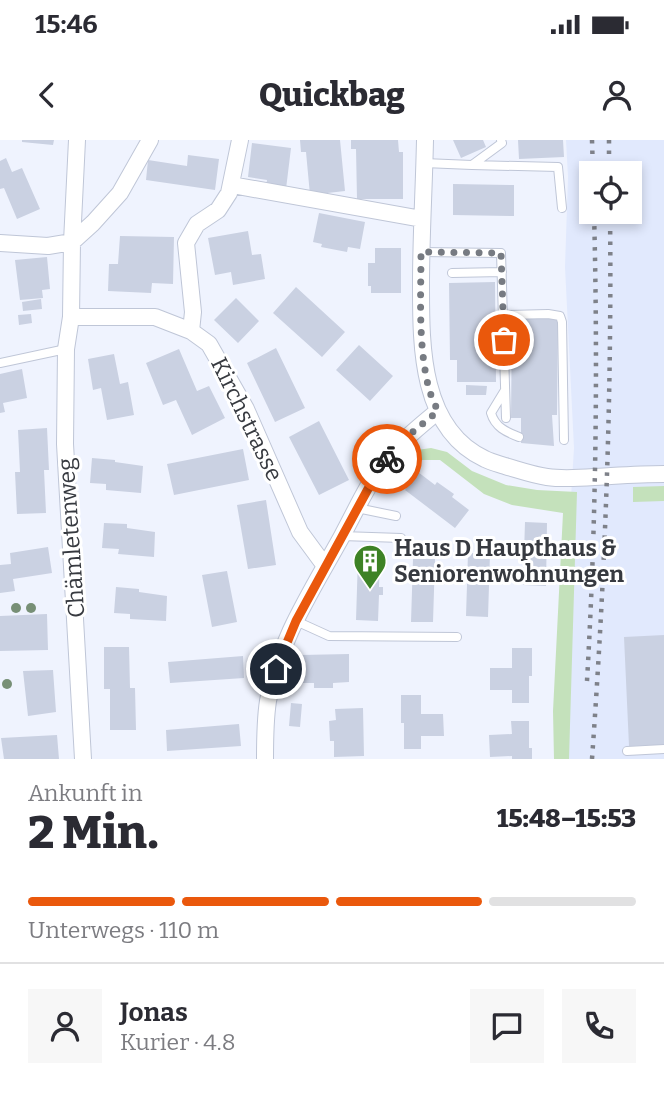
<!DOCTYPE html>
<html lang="de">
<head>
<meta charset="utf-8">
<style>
	body { margin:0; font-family:Bitter,serif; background:#f7f7f7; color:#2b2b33; height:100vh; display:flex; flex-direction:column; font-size:26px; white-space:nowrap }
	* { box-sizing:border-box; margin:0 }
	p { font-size:23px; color:#7c7c81 }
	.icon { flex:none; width:38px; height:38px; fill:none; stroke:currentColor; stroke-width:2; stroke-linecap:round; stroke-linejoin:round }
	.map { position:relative; height:619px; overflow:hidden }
	.details { display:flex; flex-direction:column; background:#fff; flex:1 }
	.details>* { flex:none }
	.fabs { position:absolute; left:579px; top:21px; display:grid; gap:14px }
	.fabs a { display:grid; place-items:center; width:63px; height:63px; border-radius:0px; background:#fff; box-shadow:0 4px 10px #0003; font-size:35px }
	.pin { position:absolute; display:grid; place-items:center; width:60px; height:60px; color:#fff; margin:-30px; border:4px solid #fff; border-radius:50%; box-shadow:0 2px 7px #0007 }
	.courier { position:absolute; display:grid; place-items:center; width:70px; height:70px; margin:-35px; border:5px solid #ea580c; border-radius:50%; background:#fff; color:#222; box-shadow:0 2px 9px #0007 }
	.headline em { font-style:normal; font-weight:800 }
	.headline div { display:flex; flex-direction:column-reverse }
	.headline { display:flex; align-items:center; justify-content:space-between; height:119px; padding:0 28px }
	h1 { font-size:46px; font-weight:800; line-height:52px }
	.bar { display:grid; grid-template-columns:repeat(4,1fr); gap:10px 7px; align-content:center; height:84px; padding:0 28px }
	.bar i { height:9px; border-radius:5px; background:#e1e1e2 }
	.bar .on { background:#ea580c }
	.bar p { grid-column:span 4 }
	.line { display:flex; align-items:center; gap:18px; padding:0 28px; border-top:2px solid #e1e1e2 }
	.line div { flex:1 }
	.round { display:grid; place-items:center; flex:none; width:74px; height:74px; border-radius:0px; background:#f7f7f7 }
	.status { display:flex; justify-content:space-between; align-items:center; height:49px; padding:0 35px; background:#fff; direction:ltr }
	.status svg { height:19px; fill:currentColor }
	header { display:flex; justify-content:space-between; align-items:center; height:91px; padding:0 28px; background:#fff; font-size:32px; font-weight:800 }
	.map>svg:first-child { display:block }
	.built { fill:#e1e9fd; fill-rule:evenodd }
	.green { fill:#c4e1bb }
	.building { fill:#cad1e2 }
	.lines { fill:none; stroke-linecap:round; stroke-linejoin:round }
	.service-casing { stroke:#bfc6d7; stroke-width:10 }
	.minor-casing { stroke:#bfc6d7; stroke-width:18 }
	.service { stroke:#fff; stroke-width:8 }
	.minor { stroke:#fff; stroke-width:16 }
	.rail { stroke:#7e8189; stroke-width:4.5; stroke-dasharray:3.5 7; stroke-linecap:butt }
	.tree { fill:#778f76 }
	.done { stroke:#777b82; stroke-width:7; stroke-dasharray:0 12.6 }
	.route { stroke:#ea580c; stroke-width:9 }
	.labels { text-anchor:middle; stroke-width:6; stroke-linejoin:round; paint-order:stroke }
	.street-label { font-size:23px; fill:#373a40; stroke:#fff }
	.poi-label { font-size:23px; font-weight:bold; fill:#373a40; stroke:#fff; text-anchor:start }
</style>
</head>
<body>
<div class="status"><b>15:46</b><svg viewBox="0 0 49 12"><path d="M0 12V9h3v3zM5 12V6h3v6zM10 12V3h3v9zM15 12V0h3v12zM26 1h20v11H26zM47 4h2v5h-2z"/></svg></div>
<header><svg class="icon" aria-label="back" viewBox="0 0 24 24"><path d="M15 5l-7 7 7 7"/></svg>Quickbag<svg class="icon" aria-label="person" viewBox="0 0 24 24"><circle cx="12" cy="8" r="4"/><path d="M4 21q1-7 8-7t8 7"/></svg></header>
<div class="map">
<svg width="664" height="619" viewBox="0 0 664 619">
	<rect width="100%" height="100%" fill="#eff3fe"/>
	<!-- built -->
	<path class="built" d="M566,0H664V619H555L574,308L565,127L568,37ZM592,33H630V72H592Z"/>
	<!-- green -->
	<path class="green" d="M431,308L447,312L472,331L506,345L537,350L577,352L569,619H554L553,571L563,373L512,365L484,354L440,320H417L413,314L417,310Z
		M664,346V361L633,362V347Z"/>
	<!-- building -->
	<path class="building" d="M22,0H54L53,5L22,2Z
		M300,0H340L345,51L310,55L306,12H301Z
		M351,0H398L399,12H403V59H357L356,9H351Z
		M453,0H483L486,7L461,18Z
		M518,0H563L564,17L519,19Z
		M252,3L291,8L286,49L266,46L267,40L248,37Z
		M188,15L219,19L215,50L146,40L148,20L187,26Z
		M6,18L12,32L22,28L40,69L17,79L4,48L0,49V21Z
		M453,44L514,45V76L453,75Z
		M319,73L365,82L360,109L348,107L347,112L321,107L322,104L313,102Z
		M248,91L252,115L261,114L265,139L233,145L231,132L215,135L208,98Z
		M120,96L174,97L173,144L152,143L151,153L108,151L109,124H118Z
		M375,108H401V153H371V146H368V123H375Z
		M47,117L50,149L42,150L43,158L20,160L15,120Z
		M495,142L496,242H457V220H450L449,143Z
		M296,147L345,192L322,217L273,173Z
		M236,158L259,181L238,203L214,180Z
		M41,159L42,169L23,171L22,162Z
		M31,174L32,183L19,185L18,175Z
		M512,176H558L557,275H552L554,306L521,303V278H511Z
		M359,205L393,236L370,261L336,230Z
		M276,208L305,268L275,282L247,223Z
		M179,209L197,251L209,246L225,278L192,295L176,260L163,265L146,223Z
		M114,214L120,244L128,242L134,275L107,280L101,248L93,250L88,219Z
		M22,229L27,258L3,263L5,272L0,273V234Z
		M466,245L487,246L486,255H466Z
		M319,281L349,340L319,355L289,297Z
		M47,288L49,330H44L46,373L17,374L15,332H20L18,290Z
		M243,309L249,340L174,355L167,324Z
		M92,318L115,320V322L143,326L141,353L106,350V344L90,343Z
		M418,332L435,345L437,342L454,354L452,357L469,370L455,388L405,350Z
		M266,360L276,425L248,429L237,365Z
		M525,382L547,383L546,446L523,445Z
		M104,383L127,384V388L155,392L154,417L118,414L119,409L102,408Z
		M48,407L52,433L13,439L15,451L0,453V425L11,424L10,413Z
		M468,413L490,414L488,477L466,476Z
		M358,417L380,418L379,447H383V455H379L378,481L356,480Z
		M413,419H435L433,482H411Z
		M227,431L237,482L212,487L202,435Z
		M116,447L139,449V452L167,456L166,481L130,479V474L114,473Z
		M47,474L48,510L0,511V476Z
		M664,495V605L629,606L624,497Z
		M104,507H129L130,548H135L136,590H110V549H104Z
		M512,508H532V536H529V563H512V550H490V528H512Z
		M349,514V542L333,543V548H314V543H302L301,515Z
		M243,516L244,538L170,543L168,522Z
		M53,530L56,572L28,576L23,531Z
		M401,555H421V574H443L444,596H421V609H404V583H401Z
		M291,563L302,564L300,587L289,586Z
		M363,568L364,616L334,617V601H330L329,581L336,580L335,569Z
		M511,581H529V608H532V619H512V616L490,617L489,595L512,594Z
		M239,584L241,606L167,611L166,590Z
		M57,595L59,619H4L1,598Z"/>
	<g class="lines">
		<defs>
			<path id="service" d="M424,23L472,25L502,3L501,0
				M472,25L558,27L562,68
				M421,112L501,113L506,278
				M452,133L502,132
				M503,175L548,174L560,176L562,182L564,300
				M0,223L66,209
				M505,250L491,273C495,287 506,292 519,297
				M357,368L396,376
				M342,396L401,398
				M296,481L329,496L457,497
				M627,611L664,609"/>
			<path id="minor" d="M77,0L72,102L71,177L66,209L65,304L83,619
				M425,0C424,48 421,96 421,144C421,205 420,289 485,319C491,322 499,324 505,326C519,330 533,335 547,337C568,340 589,337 611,336C628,335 646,334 664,334
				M232,45L422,79
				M72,102L93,83L120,53L150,0
				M0,103L48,106L72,102
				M71,177H155L191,191L209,204L246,269L300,392L325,426
				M191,191L193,172L186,103L197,84L218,70L229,53L240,0
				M265,619C265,599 265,580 268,561C278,501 313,449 342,396C356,370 369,341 387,318C402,300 420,286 438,271"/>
		</defs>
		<!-- service casing -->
		<use href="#service" class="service-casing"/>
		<!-- minor casing -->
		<use href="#minor" class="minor-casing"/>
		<!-- service -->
		<use href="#service" class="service"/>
		<!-- minor -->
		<use href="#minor" class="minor"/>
		<!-- rail -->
		<path class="rail" d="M592,0L593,33
			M609,0V33
			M587,541C596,385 598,228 594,72
			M592,619C605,437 612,254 610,72"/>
	</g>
	<!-- trees -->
	<g class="tree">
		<circle cx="16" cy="468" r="5"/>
		<circle cx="31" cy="468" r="5"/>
		<circle cx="7" cy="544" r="5"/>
	</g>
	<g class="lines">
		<!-- done -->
		<path class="done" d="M387,319L403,300L438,271C434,263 430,254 428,245C418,202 421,156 421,112L501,113L504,200"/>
		<!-- route -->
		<path class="route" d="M276,529L296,481L368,349L387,319"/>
	</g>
	<!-- icons -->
	<defs>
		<symbol id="building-pin" viewBox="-11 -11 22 30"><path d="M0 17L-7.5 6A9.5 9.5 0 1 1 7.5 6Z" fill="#3d8225" stroke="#fff"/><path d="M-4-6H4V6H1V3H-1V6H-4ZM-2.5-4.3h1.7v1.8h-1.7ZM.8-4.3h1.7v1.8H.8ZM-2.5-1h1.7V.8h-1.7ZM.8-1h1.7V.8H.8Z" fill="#fff"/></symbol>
	</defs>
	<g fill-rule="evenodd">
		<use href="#building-pin" x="351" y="402" width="38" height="52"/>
	</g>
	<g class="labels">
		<!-- street labels -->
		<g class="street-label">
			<text transform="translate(247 279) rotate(64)" y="8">Kirchstrasse</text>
			<text transform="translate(71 398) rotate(-94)" y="8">Chämletenweg</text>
		</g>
		<!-- poi labels -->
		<g class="poi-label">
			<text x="394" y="416">Haus D Haupthaus &amp;<tspan x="394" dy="26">Seniorenwohnungen</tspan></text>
		</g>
	</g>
</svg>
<div class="fabs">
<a><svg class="icon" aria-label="locate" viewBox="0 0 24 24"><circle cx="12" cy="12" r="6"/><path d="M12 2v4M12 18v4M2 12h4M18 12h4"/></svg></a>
</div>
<div class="pin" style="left:504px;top:200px;background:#ea580c"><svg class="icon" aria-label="bag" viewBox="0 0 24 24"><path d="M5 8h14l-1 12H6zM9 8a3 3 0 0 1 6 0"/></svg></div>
<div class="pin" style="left:276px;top:529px;background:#1f2937"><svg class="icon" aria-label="home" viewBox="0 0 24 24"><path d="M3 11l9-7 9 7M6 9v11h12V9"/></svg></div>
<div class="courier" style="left:387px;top:319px"><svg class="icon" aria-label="bike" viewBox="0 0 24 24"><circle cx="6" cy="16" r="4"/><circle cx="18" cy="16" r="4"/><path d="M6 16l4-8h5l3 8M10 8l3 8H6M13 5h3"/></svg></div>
</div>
<section class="details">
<div class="headline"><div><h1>2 Min.</h1><p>Ankunft in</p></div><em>15:48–15:53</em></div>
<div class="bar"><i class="on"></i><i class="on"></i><i class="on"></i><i></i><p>Unterwegs · 110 m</p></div>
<div class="line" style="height:126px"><a class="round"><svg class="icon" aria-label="person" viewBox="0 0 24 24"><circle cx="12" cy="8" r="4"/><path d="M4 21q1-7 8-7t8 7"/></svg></a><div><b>Jonas</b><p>Kurier · 4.8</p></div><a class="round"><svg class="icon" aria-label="chat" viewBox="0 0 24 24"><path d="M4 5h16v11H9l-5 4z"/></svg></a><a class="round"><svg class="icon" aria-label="phone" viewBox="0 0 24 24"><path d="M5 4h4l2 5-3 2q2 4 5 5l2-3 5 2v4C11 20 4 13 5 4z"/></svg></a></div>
</section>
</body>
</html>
